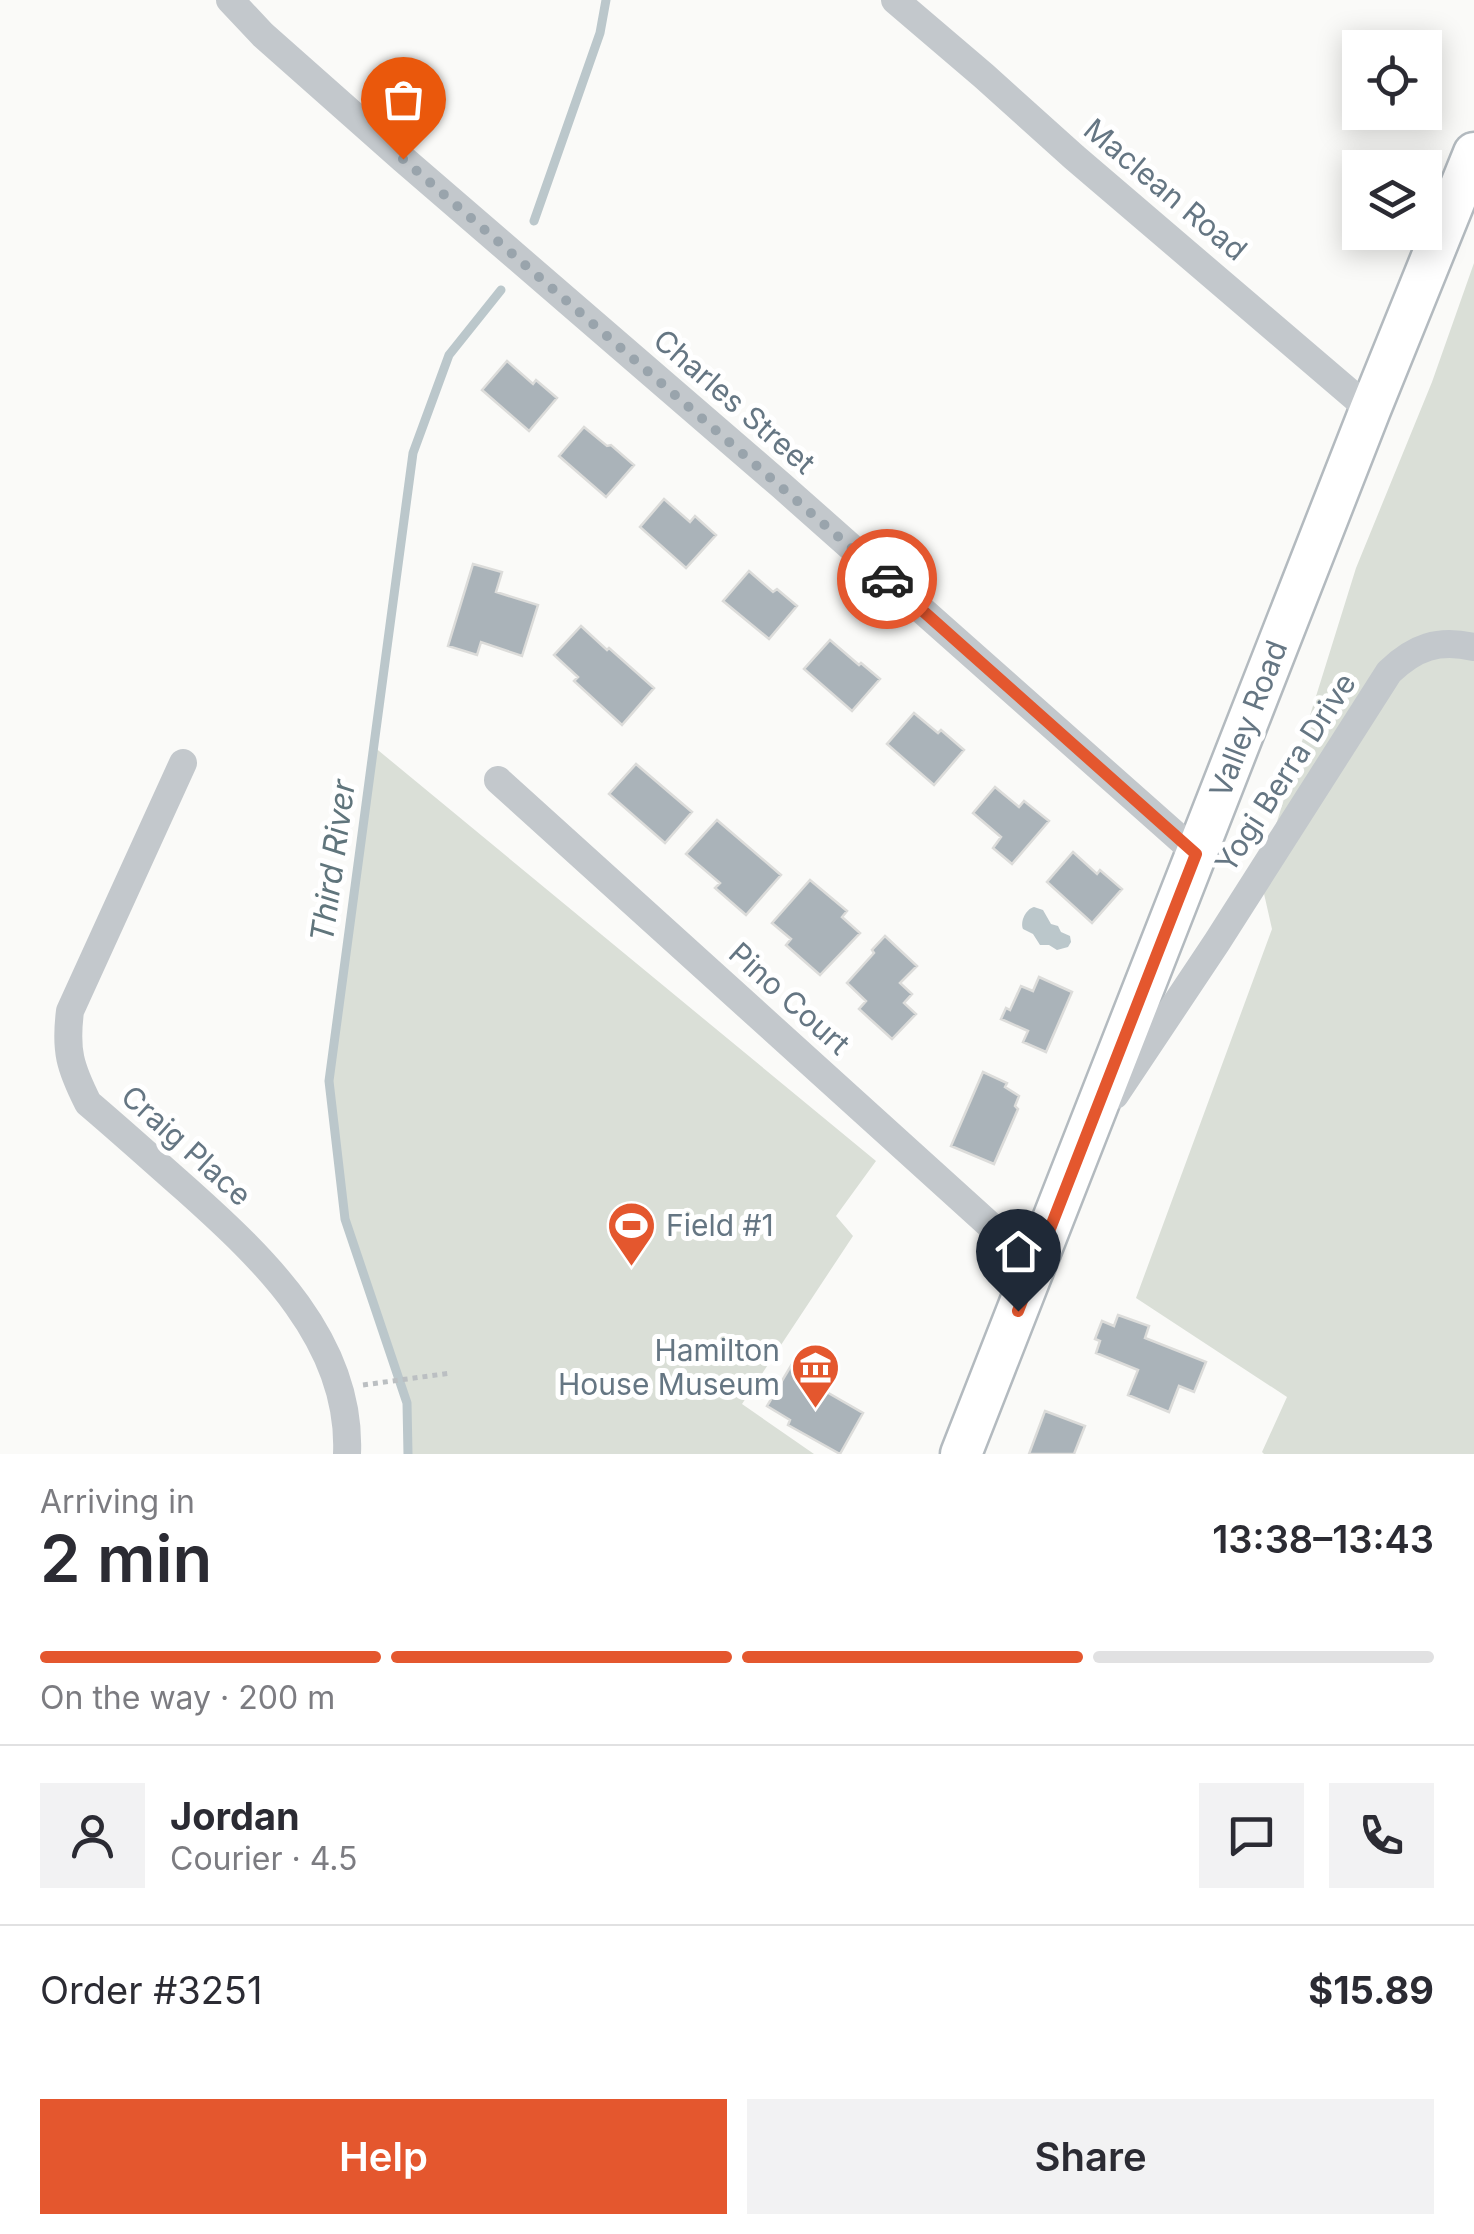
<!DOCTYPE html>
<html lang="en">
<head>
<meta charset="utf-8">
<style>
	body { margin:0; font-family:Inter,sans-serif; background:#f2f2f3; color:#2b2b33; height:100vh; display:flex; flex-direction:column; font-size:38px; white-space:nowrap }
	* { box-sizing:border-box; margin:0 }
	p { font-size:32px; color:#7c7c81 }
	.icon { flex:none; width:55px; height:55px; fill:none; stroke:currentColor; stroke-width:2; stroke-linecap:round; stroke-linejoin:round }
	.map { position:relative; height:1454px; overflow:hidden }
	.details { display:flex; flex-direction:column; background:#fff; flex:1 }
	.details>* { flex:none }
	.controls { position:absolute; left:1342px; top:30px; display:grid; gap:20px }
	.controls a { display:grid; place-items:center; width:100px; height:100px; border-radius:0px; background:#fff; box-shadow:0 5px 25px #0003; font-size:50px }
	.pin { position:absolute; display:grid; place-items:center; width:85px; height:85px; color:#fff; margin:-102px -42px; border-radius:50% 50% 50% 0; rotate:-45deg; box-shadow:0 0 10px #0007 }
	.pin .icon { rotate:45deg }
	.courier { position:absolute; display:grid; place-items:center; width:100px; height:100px; margin:-50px; border:8px solid #e4572e; border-radius:50%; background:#fff; color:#222; box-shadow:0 2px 12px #0007 }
	.headline em { font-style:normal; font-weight:600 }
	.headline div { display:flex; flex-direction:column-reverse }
	.headline { display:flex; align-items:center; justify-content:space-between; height:170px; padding:0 40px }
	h1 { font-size:65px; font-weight:600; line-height:75px }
	.bar { display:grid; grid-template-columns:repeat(4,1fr); gap:15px 10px; align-content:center; height:120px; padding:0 40px }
	.bar i { height:12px; border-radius:8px; background:#e1e1e2 }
	.bar .current { background:#e4572e }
	.bar p { grid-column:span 4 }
	.line { display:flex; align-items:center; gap:25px; padding:0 40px; border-top:2px solid #e1e1e2 }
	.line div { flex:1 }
	.round { display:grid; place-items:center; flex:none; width:105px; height:105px; border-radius:0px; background:#f2f2f3 }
	.action { display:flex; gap:20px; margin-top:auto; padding:20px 40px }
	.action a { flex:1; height:115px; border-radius:0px; background:#e4572e; color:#fff; font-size:40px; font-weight:600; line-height:115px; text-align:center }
	.action a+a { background:#f2f2f3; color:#2b2b33 }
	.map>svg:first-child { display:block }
	.green { fill:#dadfd7 }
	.water { fill:#bbc7cb }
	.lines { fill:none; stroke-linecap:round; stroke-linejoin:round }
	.stream { stroke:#bbc7cb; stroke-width:9 }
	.building { fill:#aab3b9; stroke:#dcdcda; stroke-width:2.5 }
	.secondary-casing { stroke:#b3babf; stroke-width:45 }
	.path { stroke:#bbbfc2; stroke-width:5; stroke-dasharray:5 5; stroke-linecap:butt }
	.minor { stroke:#c3c8cc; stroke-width:28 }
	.secondary { stroke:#fff; stroke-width:40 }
	.done { stroke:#99a4ac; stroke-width:10; stroke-dasharray:0 18 }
	.route { stroke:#e4572e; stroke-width:12 }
	.labels { text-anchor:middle; stroke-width:10; stroke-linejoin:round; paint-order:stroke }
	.street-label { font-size:30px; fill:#657683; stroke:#fff }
	.poi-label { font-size:30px; fill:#657683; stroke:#fff; text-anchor:start }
	.water-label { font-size:32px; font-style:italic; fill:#60757c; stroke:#fff }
</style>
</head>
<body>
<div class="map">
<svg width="1474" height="1454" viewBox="0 0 1474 1454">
	<rect width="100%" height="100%" fill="#fafaf8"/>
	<!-- green -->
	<path class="green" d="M1474,263V1454H1264L1262,1452L1287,1397L1136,1298L1272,929L1260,876L1356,568L1432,382Z
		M373,746L876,1161L836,1216L853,1236L742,1404L814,1454H408L407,1403L345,1219L329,1081Z"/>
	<!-- water -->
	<path class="water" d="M1034,907L1043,910L1051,924L1058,926L1061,932L1070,936L1071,942L1068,947L1057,950L1049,945H1040L1033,934L1023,929C1020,921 1026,909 1034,907Z"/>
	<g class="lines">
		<!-- stream -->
		<path class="stream" d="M534,221L600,33L606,0
			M408,1454L407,1403L345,1219L329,1081L413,453L449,355L501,290"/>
	</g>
	<!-- building -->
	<path class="building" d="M507,361L533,384L536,380L557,398L529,431L482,390Z
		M584,427L607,446L611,445L634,465L606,497L559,456Z
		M664,499L690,522L695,516L716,535L686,568L640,527Z
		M473,564L502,572L496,592L538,605L522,656L481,642L477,655L448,646Z
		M749,571L773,592L777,589L797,606L769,639L723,601Z
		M581,626L607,650L609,648L654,688L622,725L574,681L578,677L554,655Z
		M830,640L859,665L861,663L880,679L852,711L804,669Z
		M914,713L938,733L941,730L964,750L934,785L887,744Z
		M636,764L692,812L665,843L609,794Z
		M995,787L1019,807L1024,801L1049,821L1012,864L993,848L1001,837L973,813Z
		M717,820L781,875L746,915L715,888L720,883L686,854Z
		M1073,852L1097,874L1100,870L1122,889L1092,923L1047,882Z
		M810,880L847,911L842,917L860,933L820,975L786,945L791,939L772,923Z
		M885,936L917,966L900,983L912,994L904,1003L916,1014L892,1039L859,1009L866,1001L847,983L874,953L872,950Z
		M1039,977L1072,992L1046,1052L1023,1042L1028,1031L1001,1019L1006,1008L1010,1010L1021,986L1033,991Z
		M983,1072L1007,1083L1005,1087L1019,1096L1015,1106L1018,1109L994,1164L951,1146Z
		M1118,1315L1149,1326L1145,1338L1206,1362L1194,1392L1179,1386L1169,1412L1128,1395L1138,1370L1096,1353L1100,1341L1095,1339L1102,1321L1114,1326Z
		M792,1364L821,1380L818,1387L863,1413L840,1454L788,1425L790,1420L767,1406Z
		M1045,1411L1085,1426L1074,1454H1029Z"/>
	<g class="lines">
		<defs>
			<path id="secondary" d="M961,1454L1370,410L1474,153"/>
		</defs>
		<!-- secondary casing -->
		<use href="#secondary" class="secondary-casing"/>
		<!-- path -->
		<path class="path" d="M363,1385L451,1373"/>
		<!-- minor -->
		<path class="minor" d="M230,0L263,35L403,159L782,486L1197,854
			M895,0L984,76L1074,157L1370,410
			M183,763L70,1011C65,1051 70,1067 88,1103C121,1131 153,1160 186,1189C263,1258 352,1341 347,1454
			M498,780L1035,1266
			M1115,1095L1217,942L1389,672C1415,647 1438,639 1474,647"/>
		<!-- secondary -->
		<use href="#secondary" class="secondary"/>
	</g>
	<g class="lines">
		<!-- done -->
		<path class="done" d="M403,159L887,579"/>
		<!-- route -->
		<path class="route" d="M887,579L1196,854L1018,1311"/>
	</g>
	<!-- icons -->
	<defs>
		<symbol id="stadium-pin" viewBox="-11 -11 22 30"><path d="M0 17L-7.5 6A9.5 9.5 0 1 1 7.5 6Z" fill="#e4572e" stroke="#fff"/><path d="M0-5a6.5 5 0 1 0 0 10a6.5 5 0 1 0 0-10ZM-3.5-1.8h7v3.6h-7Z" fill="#fff"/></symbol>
		<symbol id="museum-pin" viewBox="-11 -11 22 30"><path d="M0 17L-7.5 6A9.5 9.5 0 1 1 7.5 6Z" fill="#e4572e" stroke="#fff"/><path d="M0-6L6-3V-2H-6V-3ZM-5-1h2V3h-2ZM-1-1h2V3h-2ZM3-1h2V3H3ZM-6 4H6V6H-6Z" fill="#fff"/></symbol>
	</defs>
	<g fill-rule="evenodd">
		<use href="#stadium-pin" x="604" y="1198" width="55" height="75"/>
		<use href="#museum-pin" x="788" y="1340" width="55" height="75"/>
	</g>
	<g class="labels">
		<!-- street labels -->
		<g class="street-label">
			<text transform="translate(1165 190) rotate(40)" y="10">Maclean Road</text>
			<text transform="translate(734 402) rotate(41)" y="10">Charles Street</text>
			<text transform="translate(1249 719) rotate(-69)" y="10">Valley Road</text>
			<text transform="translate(1286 773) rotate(-57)" y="10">Yogi Berra Drive</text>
			<text transform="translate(789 999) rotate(42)" y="10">Pino Court</text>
			<text transform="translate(186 1146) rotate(42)" y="10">Craig Place</text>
		</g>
		<!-- poi labels -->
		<g class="poi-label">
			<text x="666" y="1236">Field #1</text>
			<text x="780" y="1361" text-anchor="end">Hamilton<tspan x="780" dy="34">House Museum</tspan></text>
		</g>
		<!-- water labels -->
		<g class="water-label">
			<text transform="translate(333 861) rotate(-82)" y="11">Third River</text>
		</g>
	</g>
</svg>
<div class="controls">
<a><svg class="icon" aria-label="locate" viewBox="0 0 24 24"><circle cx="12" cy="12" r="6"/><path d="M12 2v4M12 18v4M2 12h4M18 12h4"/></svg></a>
<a><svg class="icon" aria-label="layers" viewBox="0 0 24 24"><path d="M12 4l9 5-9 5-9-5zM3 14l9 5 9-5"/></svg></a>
</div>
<div class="pin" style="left:403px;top:159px;background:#ea580c"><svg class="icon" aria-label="bag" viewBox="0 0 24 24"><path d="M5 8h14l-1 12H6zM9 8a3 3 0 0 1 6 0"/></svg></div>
<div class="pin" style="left:1018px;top:1311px;background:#1f2937"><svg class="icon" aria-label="home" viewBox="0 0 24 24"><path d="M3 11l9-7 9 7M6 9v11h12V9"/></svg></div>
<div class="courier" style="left:887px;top:579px"><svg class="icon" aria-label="car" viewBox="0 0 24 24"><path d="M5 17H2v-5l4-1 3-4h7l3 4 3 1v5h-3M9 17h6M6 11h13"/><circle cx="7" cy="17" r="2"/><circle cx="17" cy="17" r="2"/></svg></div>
</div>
<section class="details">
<div class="headline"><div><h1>2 min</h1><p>Arriving in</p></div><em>13:38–13:43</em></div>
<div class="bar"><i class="current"></i><i class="current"></i><i class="current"></i><i></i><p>On the way · 200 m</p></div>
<div class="line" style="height:180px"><a class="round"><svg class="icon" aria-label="person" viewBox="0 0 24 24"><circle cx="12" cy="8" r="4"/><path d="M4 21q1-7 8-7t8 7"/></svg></a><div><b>Jordan</b><p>Courier · 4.5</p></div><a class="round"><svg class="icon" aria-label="chat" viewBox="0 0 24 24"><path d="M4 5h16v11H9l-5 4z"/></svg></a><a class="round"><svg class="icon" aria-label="phone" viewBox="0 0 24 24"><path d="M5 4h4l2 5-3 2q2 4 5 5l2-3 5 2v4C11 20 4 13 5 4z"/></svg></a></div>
<div class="line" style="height:130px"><div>Order #3251</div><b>$15.89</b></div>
<div class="action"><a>Help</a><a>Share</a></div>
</section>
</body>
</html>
